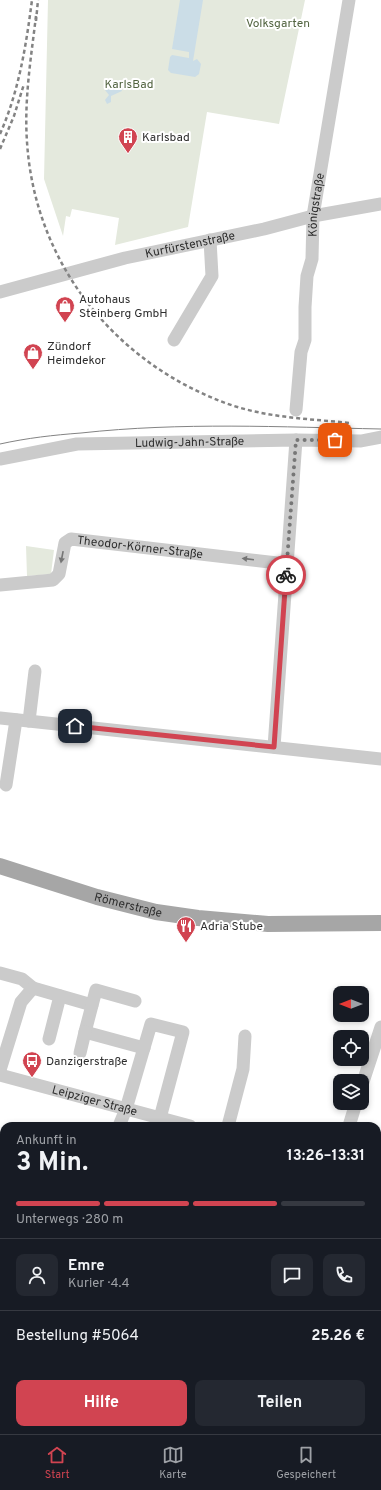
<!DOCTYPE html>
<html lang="de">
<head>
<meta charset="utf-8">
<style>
	body { margin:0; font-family:Overpass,sans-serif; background:#242831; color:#f1f3f6; height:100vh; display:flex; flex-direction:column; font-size:15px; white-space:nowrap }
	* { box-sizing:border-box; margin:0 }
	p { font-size:13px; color:#9ea1a6 }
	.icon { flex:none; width:22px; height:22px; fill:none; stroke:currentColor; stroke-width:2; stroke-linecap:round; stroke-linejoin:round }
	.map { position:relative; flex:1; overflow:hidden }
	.side { position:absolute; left:0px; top:1122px; width:381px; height:312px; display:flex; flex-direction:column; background:#171b24; border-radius:12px 12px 0 0; box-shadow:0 2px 6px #0003 }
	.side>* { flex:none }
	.needle { width:26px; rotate:270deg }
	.fabs { position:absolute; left:333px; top:986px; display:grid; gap:8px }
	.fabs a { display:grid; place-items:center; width:36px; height:36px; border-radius:8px; background:#171b24; box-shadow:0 2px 6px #0003; font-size:20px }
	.pin { position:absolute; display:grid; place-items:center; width:34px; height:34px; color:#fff; margin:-17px; border-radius:8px; box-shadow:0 2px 6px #0006 }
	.courier { position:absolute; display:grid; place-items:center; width:40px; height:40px; margin:-20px; border:3px solid #d14451; border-radius:50%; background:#fff; color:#222; box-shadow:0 1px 5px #0007 }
	.overview em { font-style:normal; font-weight:700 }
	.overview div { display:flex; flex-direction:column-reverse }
	.overview { display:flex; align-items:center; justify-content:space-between; height:68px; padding:0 16px }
	h1 { font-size:26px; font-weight:700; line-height:30px }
	.bar { display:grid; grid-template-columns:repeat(4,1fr); gap:6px 4px; align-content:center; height:48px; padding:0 16px }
	.bar i { height:5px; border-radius:3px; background:#363941 }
	.bar .active { background:#d14451 }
	.bar p { grid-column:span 4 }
	.line { display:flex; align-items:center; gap:10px; padding:0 16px; border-top:1px solid #363941 }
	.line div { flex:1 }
	.round { display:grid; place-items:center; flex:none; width:42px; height:42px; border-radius:8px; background:#242831 }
	.action { display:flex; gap:8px; margin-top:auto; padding:8px 16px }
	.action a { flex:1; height:46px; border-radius:8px; background:#d14451; color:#fff; font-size:16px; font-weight:700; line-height:46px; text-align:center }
	.action a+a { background:#242831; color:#f1f3f6 }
	.tab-bar { display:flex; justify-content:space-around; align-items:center; height:56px; border-top:1px solid #363941; background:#171b24; font-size:11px; color:#9ea1a6 }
	.tab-bar a { display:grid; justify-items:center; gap:2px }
	.tab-bar .active { color:#d14451 }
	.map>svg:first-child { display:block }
	.green { fill:#e4e9dd }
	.water { fill:#cbdde7 }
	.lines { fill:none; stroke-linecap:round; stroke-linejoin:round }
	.minor { stroke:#cbcbcb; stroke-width:13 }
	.major { stroke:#a6a6a6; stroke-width:16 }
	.tram { stroke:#838383; stroke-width:1 }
	.rail { stroke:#838383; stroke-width:2.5; stroke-dasharray:4 3; stroke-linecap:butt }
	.oneway { fill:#757575 }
	.done { stroke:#777; stroke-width:4; stroke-dasharray:0 7.2 }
	.route { stroke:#d14451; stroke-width:5 }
	.labels { text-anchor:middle; stroke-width:4; stroke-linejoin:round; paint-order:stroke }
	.park-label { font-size:12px; fill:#526440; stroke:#fff }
	.poi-label { font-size:12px; fill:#2e2e2e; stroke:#fff; text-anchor:start }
	.street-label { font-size:12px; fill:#2e2e2e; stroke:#fff }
</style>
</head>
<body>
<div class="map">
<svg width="381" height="1434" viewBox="0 0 381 1434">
	<rect width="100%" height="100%" fill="#fff"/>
	<!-- green -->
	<path class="green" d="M48,0H305L279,124L207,112L188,227L115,245L119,218L72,209L70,217L66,216L63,236L44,179Z
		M26,546L54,550L51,574L27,576Z"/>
	<!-- water -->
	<path class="water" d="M180,0H203L193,61L197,59L201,64L199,74L195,77L171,73L168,70L170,57L172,55L189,58V52L172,49Z
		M119,83L122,91L111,96V102L107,104L105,100L109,95L105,90L109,88V86Z"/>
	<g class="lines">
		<!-- minor -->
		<g class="minor">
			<path id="s1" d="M0,292L125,258L264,229L313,216L381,204"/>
			<path d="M174,340L212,276L210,240"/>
			<path id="s2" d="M296,410L301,352L305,340V307L307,276L312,259L313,216L349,0"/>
			<path id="s3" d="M0,459L77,444L296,440L361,441L381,437"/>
			<path id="s4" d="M0,585L53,580L59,574L65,543L71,539L286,564"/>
			<path d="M0,718L381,759"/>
			<path d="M29,721L35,671"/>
			<path d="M274,747L296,440"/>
			<path d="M6,785L16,720"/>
			<path d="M0,973L22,979L33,988L21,1002L0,1070"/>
			<path d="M33,988L92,1005"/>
			<path d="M135,1001L96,990L85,1032L144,1048"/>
			<path d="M49,1039L60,996"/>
			<path d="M80,1053L85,1032"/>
			<path id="s5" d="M0,1075L190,1126"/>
			<path d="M362,1085L381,1027"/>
			<path d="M119,1126L126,1109L151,1024L183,1032L160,1118"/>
			<path d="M228,1126L243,1069L245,1036"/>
			<path d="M349,1126L356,1103"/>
			<path d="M0,1387L4,1379"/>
			<path d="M248,1434L249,1430"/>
		</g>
		<!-- major -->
		<path class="major" id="s6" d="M0,866L97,897L156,912L198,918L268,924L381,923"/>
		<!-- tram -->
		<path class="tram" d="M0,444C27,438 54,435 81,433C181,422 281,427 381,429"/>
		<!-- rail -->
		<path class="rail" d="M36,16C31,58 24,100 27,142C35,266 118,367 234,406C272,418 311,419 350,423
			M36,21L38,0
			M0,134C19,91 26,46 32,0
			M0,149L14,116L24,84"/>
	</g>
	<!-- one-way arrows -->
	<defs><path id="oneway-solid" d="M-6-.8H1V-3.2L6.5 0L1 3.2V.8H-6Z"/></defs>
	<g class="oneway">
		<use href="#oneway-solid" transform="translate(62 557) rotate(101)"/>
		<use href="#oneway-solid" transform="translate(248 559) rotate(-173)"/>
	</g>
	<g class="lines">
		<!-- done -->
		<path class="done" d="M286,575L296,440H335"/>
		<!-- route -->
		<path class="route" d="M75,726L274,747L286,575"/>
	</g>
	<!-- icons -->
	<defs>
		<symbol id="building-pin" viewBox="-11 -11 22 30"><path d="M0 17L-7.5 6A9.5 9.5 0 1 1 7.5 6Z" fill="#d14451" stroke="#fff"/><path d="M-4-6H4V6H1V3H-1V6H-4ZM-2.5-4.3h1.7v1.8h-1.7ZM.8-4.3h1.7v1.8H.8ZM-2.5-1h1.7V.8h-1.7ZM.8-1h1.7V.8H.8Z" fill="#fff"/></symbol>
		<symbol id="shop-pin" viewBox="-11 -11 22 30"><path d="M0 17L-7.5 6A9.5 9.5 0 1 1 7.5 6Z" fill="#d14451" stroke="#fff"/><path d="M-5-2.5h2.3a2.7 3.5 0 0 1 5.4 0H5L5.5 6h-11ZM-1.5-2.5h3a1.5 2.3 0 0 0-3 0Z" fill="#fff"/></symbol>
		<symbol id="restaurant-pin" viewBox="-11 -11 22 30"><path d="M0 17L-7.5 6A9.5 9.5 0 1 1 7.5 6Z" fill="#d14451" stroke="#fff"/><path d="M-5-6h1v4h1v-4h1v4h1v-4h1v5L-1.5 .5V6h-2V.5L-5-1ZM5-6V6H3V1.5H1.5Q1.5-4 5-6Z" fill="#fff"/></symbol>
		<symbol id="bus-pin" viewBox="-11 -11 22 30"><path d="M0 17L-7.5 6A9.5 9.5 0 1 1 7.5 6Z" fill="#d14451" stroke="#fff"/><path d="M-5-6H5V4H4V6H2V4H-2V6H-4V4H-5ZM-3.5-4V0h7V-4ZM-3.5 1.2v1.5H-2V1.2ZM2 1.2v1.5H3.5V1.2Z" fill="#fff"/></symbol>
	</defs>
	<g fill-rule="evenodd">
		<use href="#building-pin" x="117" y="126" width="22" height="30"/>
		<use href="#shop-pin" x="54" y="295" width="22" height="30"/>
		<use href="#shop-pin" x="22" y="342" width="22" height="30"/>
		<use href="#restaurant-pin" x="175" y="915" width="22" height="30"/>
		<use href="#bus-pin" x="21" y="1050" width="22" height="30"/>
	</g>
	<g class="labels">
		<!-- park labels -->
		<g class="park-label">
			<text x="278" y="27">Volksgarten</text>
			<text x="129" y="88">KarlsBad</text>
		</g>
		<!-- poi labels -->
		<g class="poi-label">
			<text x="142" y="141">Karlsbad</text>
			<text x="79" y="303">Autohaus<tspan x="79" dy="14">Steinberg GmbH</tspan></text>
			<text x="47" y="350">Zündorf<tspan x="47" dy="14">Heimdekor</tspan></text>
			<text x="200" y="930">Adria Stube</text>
			<text x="46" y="1065">Danzigerstraße</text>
		</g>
		<!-- street labels -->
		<g class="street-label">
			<text dy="4" stroke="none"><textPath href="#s2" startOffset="207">Königstraße</textPath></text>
			<text dy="4" stroke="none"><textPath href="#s1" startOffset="196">Kurfürstenstraße</textPath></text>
			<text dy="4" stroke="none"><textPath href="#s3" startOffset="191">Ludwig-Jahn-Straße</textPath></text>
			<text dy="4" stroke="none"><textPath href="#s4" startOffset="170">Theodor-Körner-Straße</textPath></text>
			<text dy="4" stroke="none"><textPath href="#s6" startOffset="134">Römerstraße</textPath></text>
			<text dy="4" stroke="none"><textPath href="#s5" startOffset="98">Leipziger Straße</textPath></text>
		</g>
	</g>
</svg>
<div class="fabs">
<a><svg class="needle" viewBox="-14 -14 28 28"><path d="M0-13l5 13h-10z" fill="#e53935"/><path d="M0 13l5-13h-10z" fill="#9ea1a6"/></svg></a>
<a><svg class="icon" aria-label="locate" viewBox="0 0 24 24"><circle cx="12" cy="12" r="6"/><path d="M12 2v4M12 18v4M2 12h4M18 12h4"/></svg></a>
<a><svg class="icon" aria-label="layers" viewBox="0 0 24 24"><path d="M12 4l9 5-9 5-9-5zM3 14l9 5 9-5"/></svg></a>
</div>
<div class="pin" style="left:335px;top:440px;background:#ea580c"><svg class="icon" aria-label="bag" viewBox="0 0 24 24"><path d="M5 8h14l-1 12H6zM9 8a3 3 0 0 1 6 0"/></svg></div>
<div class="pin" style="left:75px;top:726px;background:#1f2937"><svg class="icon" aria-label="home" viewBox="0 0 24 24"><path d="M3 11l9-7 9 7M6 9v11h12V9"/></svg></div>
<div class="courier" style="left:286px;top:575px"><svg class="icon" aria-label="bike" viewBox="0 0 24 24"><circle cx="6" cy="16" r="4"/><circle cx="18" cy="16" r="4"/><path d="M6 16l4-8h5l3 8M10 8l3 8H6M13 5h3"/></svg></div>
<section class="side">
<div class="overview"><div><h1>3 Min.</h1><p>Ankunft in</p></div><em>13:26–13:31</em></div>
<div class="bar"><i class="active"></i><i class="active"></i><i class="active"></i><i></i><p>Unterwegs · 280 m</p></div>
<div class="line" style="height:72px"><a class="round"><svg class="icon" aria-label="person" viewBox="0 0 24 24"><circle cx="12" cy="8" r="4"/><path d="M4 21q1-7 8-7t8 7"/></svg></a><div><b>Emre</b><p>Kurier · 4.4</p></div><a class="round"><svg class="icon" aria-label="chat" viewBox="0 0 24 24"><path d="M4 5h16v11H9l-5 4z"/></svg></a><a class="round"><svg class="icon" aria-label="phone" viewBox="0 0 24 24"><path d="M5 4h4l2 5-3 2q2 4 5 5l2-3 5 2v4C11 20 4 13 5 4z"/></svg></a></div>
<div class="line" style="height:52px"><div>Bestellung #5064</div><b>25.26 €</b></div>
<div class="action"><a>Hilfe</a><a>Teilen</a></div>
</section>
</div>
<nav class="tab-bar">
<a class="active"><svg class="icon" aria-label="home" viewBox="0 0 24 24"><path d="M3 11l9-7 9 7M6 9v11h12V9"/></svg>Start</a>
<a><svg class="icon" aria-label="map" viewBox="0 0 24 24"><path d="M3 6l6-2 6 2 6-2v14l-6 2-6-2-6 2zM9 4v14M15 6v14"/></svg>Karte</a>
<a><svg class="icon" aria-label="saved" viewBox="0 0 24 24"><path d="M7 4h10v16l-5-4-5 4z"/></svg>Gespeichert</a>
</nav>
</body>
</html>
